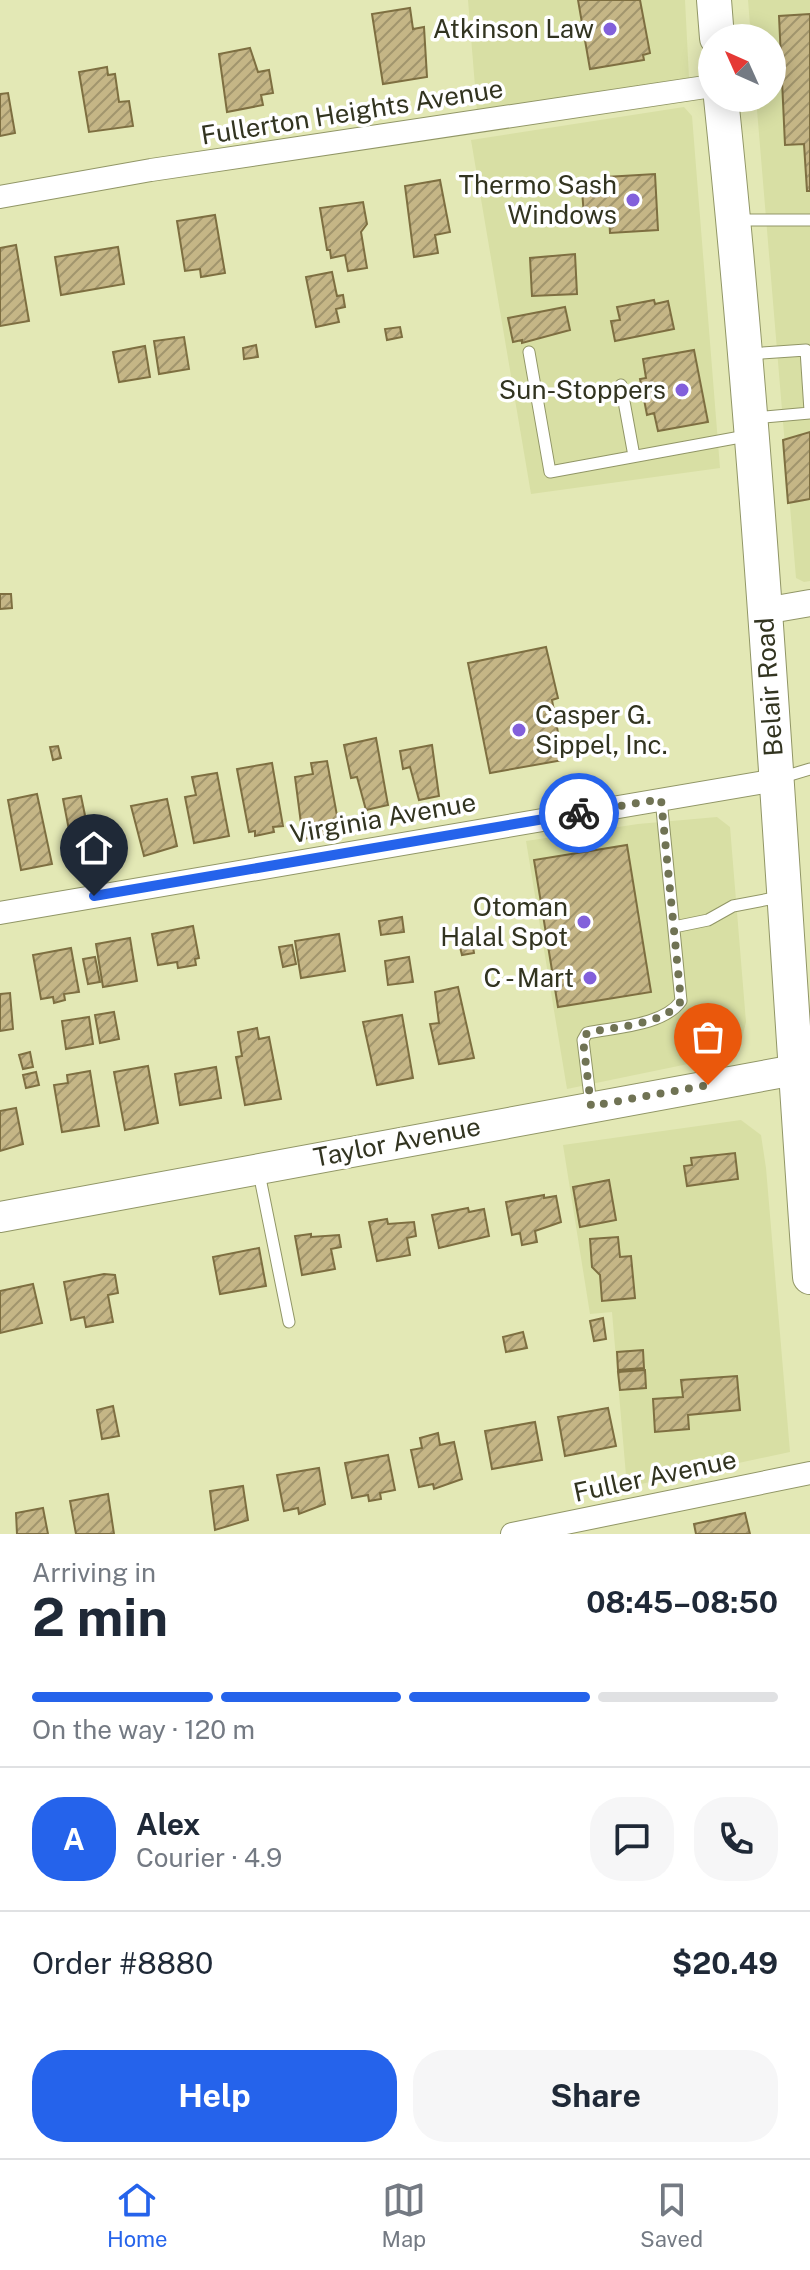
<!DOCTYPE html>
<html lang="en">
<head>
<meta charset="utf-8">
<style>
	body { margin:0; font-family:"Public Sans",sans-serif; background:#f6f6f7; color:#1f2937; height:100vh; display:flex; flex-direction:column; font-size:30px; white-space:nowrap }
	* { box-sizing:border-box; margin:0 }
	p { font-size:26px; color:#747a83 }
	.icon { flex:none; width:44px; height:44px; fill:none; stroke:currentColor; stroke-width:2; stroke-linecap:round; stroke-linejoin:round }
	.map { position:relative; height:1534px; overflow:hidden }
	.panel { display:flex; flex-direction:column; background:#fff; flex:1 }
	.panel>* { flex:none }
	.needle { width:52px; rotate:315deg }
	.controls { position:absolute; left:698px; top:24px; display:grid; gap:16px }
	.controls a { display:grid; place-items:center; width:88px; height:88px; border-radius:50%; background:#fff; box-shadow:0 4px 20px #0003; font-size:40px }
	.pin { position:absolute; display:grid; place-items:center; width:68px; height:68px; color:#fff; margin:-82px -34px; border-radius:50% 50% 50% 0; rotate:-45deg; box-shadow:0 0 8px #0007 }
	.pin .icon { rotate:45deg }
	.courier { position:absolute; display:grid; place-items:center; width:80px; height:80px; margin:-40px; border:6px solid #2563eb; border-radius:50%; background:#fff; color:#222; box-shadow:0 2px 10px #0007 }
	.overview em { font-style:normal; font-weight:700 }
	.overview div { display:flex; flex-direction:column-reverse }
	.overview { display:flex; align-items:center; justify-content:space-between; height:136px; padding:0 32px }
	h1 { font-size:52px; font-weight:700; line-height:60px }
	.bar { display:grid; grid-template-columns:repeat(4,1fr); gap:12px 8px; align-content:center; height:96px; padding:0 32px }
	.bar i { height:10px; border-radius:6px; background:#e0e1e3 }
	.bar .active { background:#2563eb }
	.bar p { grid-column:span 4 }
	.line { display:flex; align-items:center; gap:20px; padding:0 32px; border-top:2px solid #e0e1e3 }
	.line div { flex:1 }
	.round { display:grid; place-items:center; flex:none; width:84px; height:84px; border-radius:32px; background:#f6f6f7 }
	.cta { display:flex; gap:16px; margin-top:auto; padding:16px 32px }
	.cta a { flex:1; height:92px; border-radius:32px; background:#2563eb; color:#fff; font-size:32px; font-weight:700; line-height:92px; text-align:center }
	.cta a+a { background:#f6f6f7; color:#1f2937 }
	.dock { display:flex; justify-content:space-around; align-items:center; height:112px; border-top:2px solid #e0e1e3; background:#fff; font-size:22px; color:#747a83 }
	.dock a { display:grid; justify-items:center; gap:4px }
	.dock .active { color:#2563eb }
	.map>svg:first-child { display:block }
	.built { fill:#d8dfa4 }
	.building { fill:url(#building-hatch); stroke:#7e6f41; stroke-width:2 }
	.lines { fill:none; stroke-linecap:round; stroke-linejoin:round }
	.service-casing { stroke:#919666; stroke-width:13 }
	.minor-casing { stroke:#919666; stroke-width:24 }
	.tertiary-casing { stroke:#919666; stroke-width:28 }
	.secondary-casing { stroke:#919666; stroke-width:32 }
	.primary-casing { stroke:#919666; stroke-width:36 }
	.service { stroke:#fff; stroke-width:11 }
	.minor { stroke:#fff; stroke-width:22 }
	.tertiary { stroke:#fff; stroke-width:26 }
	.secondary { stroke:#fff; stroke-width:30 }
	.primary { stroke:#fff; stroke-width:34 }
	.done { stroke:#707354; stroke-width:8; stroke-dasharray:0 14.4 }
	.route { stroke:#2563eb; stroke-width:10 }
	.poi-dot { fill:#8260db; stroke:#fff; stroke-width:3 }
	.labels { text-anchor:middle; stroke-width:7; stroke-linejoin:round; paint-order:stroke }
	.poi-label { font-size:26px; fill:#323420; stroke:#fff; text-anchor:end }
	.street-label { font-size:26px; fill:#323420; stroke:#fff }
</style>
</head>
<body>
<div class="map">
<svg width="810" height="1534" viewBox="0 0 810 1534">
	<defs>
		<pattern id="building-hatch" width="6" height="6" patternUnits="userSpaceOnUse" patternTransform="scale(2)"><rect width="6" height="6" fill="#c5b686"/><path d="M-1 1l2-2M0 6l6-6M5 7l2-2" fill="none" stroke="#a1956d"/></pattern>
	</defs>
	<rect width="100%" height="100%" fill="#e3e8b5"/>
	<!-- built -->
	<path class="built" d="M468,0H685L689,78L477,111Z
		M748,0H810V581L804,582L796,578L756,98H772V38H751Z
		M684,107L692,116L720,468L531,494L471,140Z
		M717,817L730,827L746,1022L742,1039L717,1058L567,1089L526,841L638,824Z
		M741,1120L761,1135L766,1168L790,1452L627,1487L612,1312L590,1314L563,1145Z"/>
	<!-- building -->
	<path class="building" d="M578,0H640L650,53L643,55L644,60L590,69Z
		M410,8L413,29L424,27L427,77L383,84L372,14Z
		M810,14V191H807L804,144L785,145L779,16Z
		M250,48L258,72L269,70L273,93L261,95L263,105L227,112L219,54Z
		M107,67L108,75L115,74L119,102L129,101L133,126L89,132L79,72Z
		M8,93L15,133L0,136V94Z
		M655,174L658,230L610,233L609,215L584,216L582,190L607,189L606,177Z
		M440,180L450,232L435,235L438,253L414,257L405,186Z
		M363,202L367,224L361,232L367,268L348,271L345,255L331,258L330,250H327L320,208Z
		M215,215L225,273L201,277L200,269L185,271L177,221Z
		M16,245L29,321L0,326V248Z
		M118,247L124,284L61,295L55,257Z
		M575,254L577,294L532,296L530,258Z
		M332,272L337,296L343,295L345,307L336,309L339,322L316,327L306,277Z
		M654,300L655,304L668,301L674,329L615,341L611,321L620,320L617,307Z
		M565,307L570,330L522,343V340L513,342L508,318Z
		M400,327L402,337L387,340L385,329Z
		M184,337L189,369L159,374L154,341Z
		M256,345L258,357L244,359L243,348Z
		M145,346L150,377L119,382L113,352Z
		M694,350L708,422L658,431L654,413L647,415L640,379L646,378L643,359Z
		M810,432V499L788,503L783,440Z
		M0,594H11L12,608L0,609Z
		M546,647L558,698L552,700L563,760L490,773L468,663Z
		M376,738L388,805L366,810L357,777L351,778L344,745Z
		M432,745L439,796L419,800L410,767L403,769L400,751Z
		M58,746L61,758L53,760L50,747Z
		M327,761L340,832L303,839L295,777L313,774L311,763Z
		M272,763L283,826L273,827L274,832L255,836V831L249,832L237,769Z
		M217,773L229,836L194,843L185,797L196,795L192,777Z
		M37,794L52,864L21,870L8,800Z
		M81,796L87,825L110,820L116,852L75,861L63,799Z
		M167,799L177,846L144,856L131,806Z
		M627,845L651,992L558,1007L534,860Z
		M402,917L404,932L381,935L379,921Z
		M193,926L199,958L195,959L196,965L178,968L177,962L158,965L152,934Z
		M339,934L345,971L301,978L295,941Z
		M130,938L137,981L103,987L96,944Z
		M472,941L474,953L462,955L459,943Z
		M292,945L296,964L283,967L279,947Z
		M71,948L79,992L64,994L65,1000L54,1003L53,997L41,999L33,955Z
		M95,957L100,982L88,984L83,959Z
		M409,957L413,982L388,985L385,961Z
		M458,987L474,1058L439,1064L430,1024L439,1023L435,992Z
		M10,993L13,1029L0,1031V994Z
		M114,1012L119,1039L100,1043L95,1015Z
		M402,1015L413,1078L377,1085L363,1022Z
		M89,1017L93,1044L66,1049L62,1021Z
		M257,1028L259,1039L269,1037L281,1099L245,1105L236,1057L242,1056L238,1032Z
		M30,1052L33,1067L23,1069L19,1055Z
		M148,1066L158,1123L125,1130L114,1072Z
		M216,1067L221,1098L180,1105L175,1074Z
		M90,1071L99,1126L62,1132L54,1085L68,1083L67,1075Z
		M36,1072L39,1085L26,1088L23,1075Z
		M16,1108L23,1144L0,1151V1111Z
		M735,1153L738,1179L687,1186L684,1166L692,1165L691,1158Z
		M609,1180L616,1220L580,1227L573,1187Z
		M544,1195V1198L556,1196L561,1222L535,1231L537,1242L522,1245L520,1233L512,1235L506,1202Z
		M468,1208L469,1212L484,1209L489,1236L439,1248L432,1215Z
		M387,1219L388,1224L414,1222L416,1236L407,1238L410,1255L377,1261L369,1222Z
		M311,1234V1237L339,1235L341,1247L331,1249L335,1269L302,1275L295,1236Z
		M618,1237L620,1257L631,1256L635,1298L602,1301L600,1275L592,1267L590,1239Z
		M259,1248L266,1286L220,1294L213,1257Z
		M104,1274L115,1275L118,1293L108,1295L113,1322L86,1327L84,1317L71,1320L64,1282Z
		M33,1284L42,1323L0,1333V1291Z
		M603,1318L606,1339L594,1341L590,1321Z
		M523,1332L527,1348L506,1352L503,1337Z
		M643,1350L644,1368L618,1370L617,1352Z
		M645,1370L646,1388L620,1390L618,1372Z
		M737,1376L740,1410L688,1415L689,1429L655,1432L653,1399L683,1397L681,1380Z
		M113,1406L119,1436L102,1439L97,1410Z
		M608,1408L616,1446L565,1456L558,1417Z
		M535,1422L542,1460L492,1469L485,1431Z
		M438,1433L440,1445L454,1442L462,1479L434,1489L433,1484L419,1487L411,1450L422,1448L420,1438Z
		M388,1455L395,1490L380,1493L381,1499L369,1501L368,1495L352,1498L345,1463Z
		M319,1468L325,1504L299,1514L298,1508L284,1511L277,1475Z
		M243,1486L248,1520L215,1530L210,1491Z
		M108,1494L114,1534H76L70,1501Z
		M43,1508L48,1534H17L16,1513Z
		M745,1513L750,1534H696L694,1524Z"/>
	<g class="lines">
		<defs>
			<path id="service" d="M735,220H810
				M529,352L550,472L746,436
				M748,354L806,350L810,411
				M621,385L634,456
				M754,418L810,413
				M780,778L810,769
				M674,927L708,920L733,906L780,897
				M591,1105L583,1040L587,1033C615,1027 663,1026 681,1001L661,799
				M259,1173L289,1322"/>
			<path id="minor" d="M0,197L151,170L712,86
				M0,913L776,780
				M512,1534L810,1473"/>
			<path id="tertiary" d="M764,611L810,603"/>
			<path id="secondary" d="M0,1217L795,1070"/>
			<path id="primary" d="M714,0L717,38
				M721,98C762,490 782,884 810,1277"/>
		</defs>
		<!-- service casing -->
		<use href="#service" class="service-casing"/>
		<!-- minor casing -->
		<use href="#minor" class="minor-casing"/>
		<!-- tertiary casing -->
		<use href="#tertiary" class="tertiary-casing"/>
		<!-- secondary casing -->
		<use href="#secondary" class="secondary-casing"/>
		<!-- primary casing -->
		<use href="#primary" class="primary-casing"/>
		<!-- service -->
		<use href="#service" class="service"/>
		<!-- minor -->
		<use href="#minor" class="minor"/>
		<!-- tertiary -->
		<use href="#tertiary" class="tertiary"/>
		<!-- secondary -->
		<use href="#secondary" class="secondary"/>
		<!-- primary -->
		<use href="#primary" class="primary"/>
	</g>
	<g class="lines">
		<!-- done -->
		<path class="done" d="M579,813L661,799L681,1001C663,1026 615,1026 587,1033L583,1040L591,1106L708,1085"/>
		<!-- route -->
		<path class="route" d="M94,896L579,813"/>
	</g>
	<!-- markers -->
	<g class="poi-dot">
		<circle cx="610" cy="29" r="8"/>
		<circle cx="633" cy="200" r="8"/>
		<circle cx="682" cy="390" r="8"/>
		<circle cx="519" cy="730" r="8"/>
		<circle cx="584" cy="922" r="8"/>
		<circle cx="590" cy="978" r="8"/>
	</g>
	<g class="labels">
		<!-- poi labels -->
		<g class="poi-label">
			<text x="594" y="38">Atkinson Law</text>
			<text x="617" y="194">Thermo Sash<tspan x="617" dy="30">Windows</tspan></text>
			<text x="666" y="399">Sun-Stoppers</text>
			<text x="535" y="724" text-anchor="start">Casper G.<tspan x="535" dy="30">Sippel, Inc.</tspan></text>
			<text x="568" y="916">Otoman<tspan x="568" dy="30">Halal Spot</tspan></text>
			<text x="574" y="987">C - Mart</text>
		</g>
		<!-- street labels -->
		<g class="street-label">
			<text transform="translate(352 112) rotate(-9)" y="9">Fullerton Heights Avenue</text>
			<text transform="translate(769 687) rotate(-94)" y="9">Belair Road</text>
			<text transform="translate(383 818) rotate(-10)" y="9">Virginia Avenue</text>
			<text transform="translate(397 1142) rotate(-11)" y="9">Taylor Avenue</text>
			<text transform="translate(655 1476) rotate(-12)" y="9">Fuller Avenue</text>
		</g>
	</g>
</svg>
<div class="controls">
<a><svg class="needle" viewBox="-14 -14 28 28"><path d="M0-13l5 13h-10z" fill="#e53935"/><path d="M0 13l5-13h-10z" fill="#747a83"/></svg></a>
</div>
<div class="pin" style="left:708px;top:1085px;background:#ea580c"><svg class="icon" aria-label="bag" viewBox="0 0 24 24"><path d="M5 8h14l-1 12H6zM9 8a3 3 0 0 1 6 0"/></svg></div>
<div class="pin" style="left:94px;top:896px;background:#1f2937"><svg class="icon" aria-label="home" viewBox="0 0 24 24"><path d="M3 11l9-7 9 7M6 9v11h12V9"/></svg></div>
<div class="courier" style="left:579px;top:813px"><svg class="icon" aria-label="bike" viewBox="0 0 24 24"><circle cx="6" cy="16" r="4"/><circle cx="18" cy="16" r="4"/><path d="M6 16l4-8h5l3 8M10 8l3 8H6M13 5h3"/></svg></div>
</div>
<section class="panel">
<div class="overview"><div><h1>2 min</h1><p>Arriving in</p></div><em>08:45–08:50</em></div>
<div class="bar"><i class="active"></i><i class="active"></i><i class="active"></i><i></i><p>On the way · 120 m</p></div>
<div class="line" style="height:144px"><b class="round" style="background:#2563eb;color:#fff">A</b><div><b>Alex</b><p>Courier · 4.9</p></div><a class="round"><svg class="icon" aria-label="chat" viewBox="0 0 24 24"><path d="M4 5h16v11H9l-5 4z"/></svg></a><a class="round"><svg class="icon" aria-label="phone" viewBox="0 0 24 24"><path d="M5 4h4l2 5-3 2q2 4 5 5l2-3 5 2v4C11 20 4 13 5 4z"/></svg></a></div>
<div class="line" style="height:104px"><div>Order #8880</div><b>$20.49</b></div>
<div class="cta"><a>Help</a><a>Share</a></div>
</section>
<nav class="dock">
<a class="active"><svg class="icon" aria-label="home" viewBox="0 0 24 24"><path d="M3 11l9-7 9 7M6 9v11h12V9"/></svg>Home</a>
<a><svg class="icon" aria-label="map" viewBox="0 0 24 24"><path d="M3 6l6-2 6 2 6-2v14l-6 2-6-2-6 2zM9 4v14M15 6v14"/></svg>Map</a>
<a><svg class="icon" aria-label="saved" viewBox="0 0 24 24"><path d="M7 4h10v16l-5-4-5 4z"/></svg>Saved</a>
</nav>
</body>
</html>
